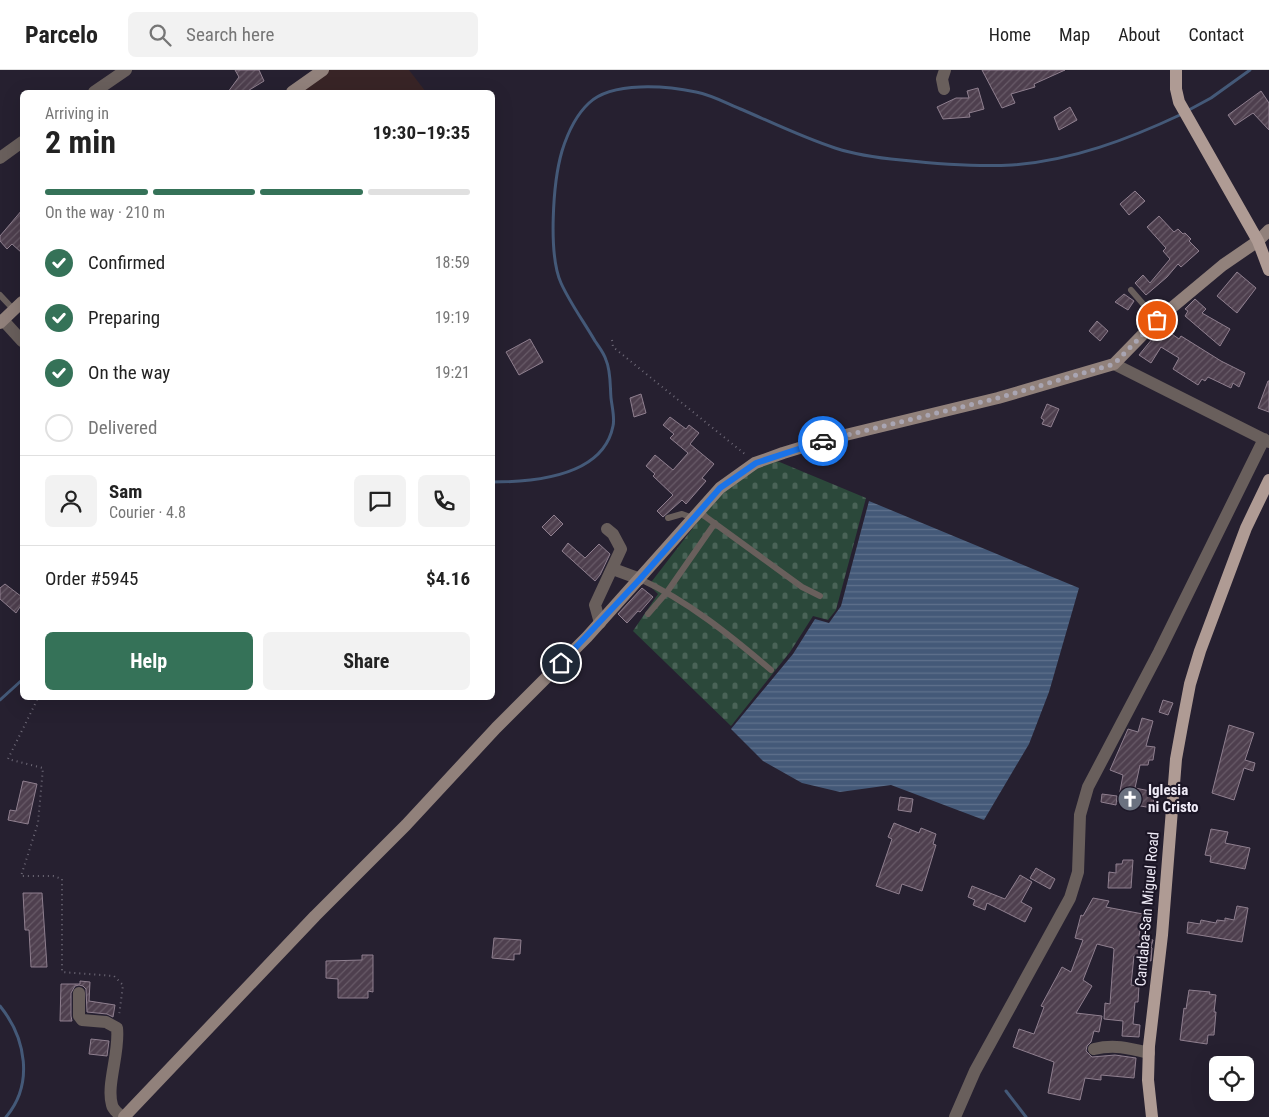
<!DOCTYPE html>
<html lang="en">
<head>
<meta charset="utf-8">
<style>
	body { margin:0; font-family:"Roboto Condensed",sans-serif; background:#f2f2f2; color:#222; height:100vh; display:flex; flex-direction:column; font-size:19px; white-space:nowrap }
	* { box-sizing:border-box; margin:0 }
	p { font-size:16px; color:#767676 }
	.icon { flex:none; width:28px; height:28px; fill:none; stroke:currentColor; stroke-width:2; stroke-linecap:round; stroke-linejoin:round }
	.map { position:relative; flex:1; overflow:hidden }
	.details { position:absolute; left:20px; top:20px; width:475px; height:610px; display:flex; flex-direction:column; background:#fff; border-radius:8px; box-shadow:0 5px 20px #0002 }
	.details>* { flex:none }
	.buttons { position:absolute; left:1209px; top:986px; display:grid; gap:10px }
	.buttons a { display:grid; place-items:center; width:45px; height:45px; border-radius:8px; background:#fff; box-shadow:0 5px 20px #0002; font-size:25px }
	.pin { position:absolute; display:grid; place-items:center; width:42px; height:42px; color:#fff; margin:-21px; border:2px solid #fff; border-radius:50%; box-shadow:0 1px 5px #0007 }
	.courier { position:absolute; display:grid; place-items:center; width:50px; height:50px; margin:-25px; border:4px solid #1a73e8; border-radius:50%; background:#fff; color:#222; box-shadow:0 1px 6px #0007 }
	.head em { font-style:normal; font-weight:700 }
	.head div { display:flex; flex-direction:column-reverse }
	.head { display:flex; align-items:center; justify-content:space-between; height:85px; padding:0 25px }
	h1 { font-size:32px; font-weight:700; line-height:38px }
	.bar { display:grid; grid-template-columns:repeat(4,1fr); gap:8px 5px; align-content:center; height:60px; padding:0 25px }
	.bar i { height:6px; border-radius:4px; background:#e0e0e0 }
	.bar .current { background:#357258 }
	.bar p { grid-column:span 4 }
	.line { display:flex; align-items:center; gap:12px; padding:0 25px; border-top:1px solid #e0e0e0 }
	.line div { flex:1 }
	.round { display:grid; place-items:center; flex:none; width:52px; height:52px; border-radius:8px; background:#f2f2f2 }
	ol { padding:0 25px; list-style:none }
	li { display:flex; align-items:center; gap:15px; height:55px }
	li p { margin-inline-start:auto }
	li .icon { padding:5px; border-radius:50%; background:#357258; color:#fff; stroke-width:4 }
	li:last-child { color:#767676 }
	li i { width:28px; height:28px; border:2px solid #e0e0e0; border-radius:50% }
	.button { display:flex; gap:10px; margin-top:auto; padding:10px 25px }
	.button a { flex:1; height:58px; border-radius:8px; background:#357258; color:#fff; font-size:20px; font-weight:700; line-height:58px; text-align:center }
	.button a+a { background:#f2f2f2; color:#222 }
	header { display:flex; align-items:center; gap:30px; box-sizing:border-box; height:70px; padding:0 25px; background:#fff; border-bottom:1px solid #e0e0e0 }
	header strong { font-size:24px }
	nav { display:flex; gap:28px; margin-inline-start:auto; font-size:18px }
	.search { width:350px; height:45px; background:#f2f2f2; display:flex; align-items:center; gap:12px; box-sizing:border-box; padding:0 18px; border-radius:8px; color:#767676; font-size:19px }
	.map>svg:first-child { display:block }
	.education { fill:#382426 }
	.cemetery { fill:url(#cemetery-stones) }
	.water { fill:url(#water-rules) }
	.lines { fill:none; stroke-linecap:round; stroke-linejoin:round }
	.stream { stroke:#445978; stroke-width:3 }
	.building { fill:url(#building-hatch); stroke:#8f7f8f }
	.path { stroke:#6e6977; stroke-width:2; stroke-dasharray:1 4; stroke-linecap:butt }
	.lane { stroke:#695f5c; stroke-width:6 }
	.street { stroke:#695f5c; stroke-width:12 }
	.secondary { stroke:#91817b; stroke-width:12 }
	.primary { stroke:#af9b94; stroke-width:12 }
	.done { stroke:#a9a5b2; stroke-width:5; stroke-dasharray:0 9 }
	.route { stroke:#1a73e8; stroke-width:6 }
	.labels { text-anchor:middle; stroke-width:4.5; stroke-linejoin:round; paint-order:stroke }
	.poi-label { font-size:15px; font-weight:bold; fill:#f0ecf8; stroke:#1c1626; text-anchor:start }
	.street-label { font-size:15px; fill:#f0ecf8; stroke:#1c1626 }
</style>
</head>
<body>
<header>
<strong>Parcelo</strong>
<div class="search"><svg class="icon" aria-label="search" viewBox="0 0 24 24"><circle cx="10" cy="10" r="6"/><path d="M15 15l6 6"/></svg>Search here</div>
<nav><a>Home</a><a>Map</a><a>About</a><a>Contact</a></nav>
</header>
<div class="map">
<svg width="1269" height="1047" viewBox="0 0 1269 1047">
	<defs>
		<pattern id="cemetery-stones" width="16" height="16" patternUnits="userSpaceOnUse" patternTransform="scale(1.25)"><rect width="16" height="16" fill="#2b483a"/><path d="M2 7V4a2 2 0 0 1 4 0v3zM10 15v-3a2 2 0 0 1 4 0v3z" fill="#4a6357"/></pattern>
		<pattern id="water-rules" width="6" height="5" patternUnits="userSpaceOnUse" patternTransform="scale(1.25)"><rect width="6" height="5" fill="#445978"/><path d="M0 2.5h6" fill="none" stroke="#5f718c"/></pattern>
		<pattern id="building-hatch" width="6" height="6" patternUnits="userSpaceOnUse" patternTransform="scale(1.25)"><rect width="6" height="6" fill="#4e3f4e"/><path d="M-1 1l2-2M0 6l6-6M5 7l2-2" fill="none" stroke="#685b68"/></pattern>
	</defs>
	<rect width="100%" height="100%" fill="#262030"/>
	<!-- education -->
	<path class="education" d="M329,0H409L426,22H298Z"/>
	<!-- cemetery -->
	<path class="cemetery" d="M770,388L866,428L836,540L828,550L813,546L790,582L731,656L633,561L658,524L649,515L709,437L727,417Z"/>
	<!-- water -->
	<path class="water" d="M869,431L1079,518L1049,622L1029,674L984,750L891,715L840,722L802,713L763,691L731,659L793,584L815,549L829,553L841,536Z"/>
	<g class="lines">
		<!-- stream -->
		<path class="stream" d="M1187,41L1211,28L1250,0
			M492,412C534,412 603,407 613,356C615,348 612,337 611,328C610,317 611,301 606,290C604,283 599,277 595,271C584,252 570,233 561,213C548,184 553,112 562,81C567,65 576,45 589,33C612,11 667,16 696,22C712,25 728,34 743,40C773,53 804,68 835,78C856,85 879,88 901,90C938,94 975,97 1012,95C1071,91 1129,69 1182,44
			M0,630L22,610
			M0,936C26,968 34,1014 6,1047
			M1006,1021L1026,1047"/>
	</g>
	<!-- building -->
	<path class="building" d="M235,0H259L264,11L246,22H228L239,7Z
		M982,0H1065L1034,14L1035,17L1011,24L1015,33L1002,38Z
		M978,18L984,39L969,43L970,47L943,49L937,37L956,28H969L967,21Z
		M1261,21L1269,33V60L1253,43L1235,55L1228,45Z
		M1070,37L1077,50L1059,60L1054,47Z
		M1135,121L1145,131L1129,145L1120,134Z
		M22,140V183L12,174L7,179L0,171V166Z
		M1159,146L1174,162L1178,159L1183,164L1185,163L1191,169L1189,171L1199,181L1181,197L1178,194L1167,207L1146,225L1135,213L1143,205L1150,213L1170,189L1163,181L1166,178L1147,157Z
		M1237,202L1256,218L1237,243L1217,226Z
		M1124,224L1134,231L1128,240L1115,232Z
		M1195,229L1206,239L1202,243L1230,259L1220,276L1185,246L1188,241L1185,239Z
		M1097,251L1108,261L1100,271L1089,261Z
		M1162,257L1179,269L1181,266L1221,291L1245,303L1239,317L1233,313L1231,318L1208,307L1205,311L1202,309L1198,315L1173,299L1179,288L1161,277L1151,293L1139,285Z
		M530,269L543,292L519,305L506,282Z
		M1268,311H1269V342L1258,338Z
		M641,324L646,343L634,347L630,328Z
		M1047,334L1059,339L1051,357L1042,354L1044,350L1041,348Z
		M670,347L686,359L689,355L699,363L690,374L714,394L702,408L706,411L686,434L682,430L663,447L657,441L673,425L653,406L655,404L646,396L655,385L673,400L688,383L670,368L674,364L663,355Z
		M554,445L563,454L551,466L542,457Z
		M568,473L585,488L599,474L610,484L600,505L595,511L562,481Z
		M5,514L22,527V534L16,543L0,529V518Z
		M642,518L653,527L640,542L638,541L627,553L618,544Z
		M1163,630L1173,633L1168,645L1159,642Z
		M1142,648L1153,651L1146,676L1155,677L1153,690H1149L1148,695H1140L1135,718L1155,722L1152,738L1118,732L1123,705L1110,700L1128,659L1138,662Z
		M1229,655L1254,663L1245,690L1255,693L1253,701L1244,698L1234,730L1212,723Z
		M23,711L37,714L28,754L8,750L10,740L16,741Z
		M1102,724L1117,726L1116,735L1101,732Z
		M900,727L913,729L911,742L898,740Z
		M894,753L919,763L921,758L936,764L933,774L936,775L922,821L902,814L899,824L876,816L892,769L888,767Z
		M1211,759L1228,762L1225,773L1250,778L1245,799L1210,792L1211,786L1205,785Z
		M1123,790H1133L1131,818H1108L1109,802L1116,803V794H1122Z
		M1036,798L1055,809L1050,819L1030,808Z
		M1020,805L1032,812L1021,832L1032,838L1025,852L987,833L985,840L973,835L975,830L968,827L972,816L1005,829Z
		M23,823H42L47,897H31L29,860H25Z
		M1093,828L1109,831L1106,837L1143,844L1139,866L1153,870L1151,877L1152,878L1151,891L1134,886L1131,915L1139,916L1138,932H1135L1133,954L1140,955L1139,967L1122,966L1123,951L1104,949L1105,933L1110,934L1114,879L1113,878L1097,874L1083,910L1092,916L1076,943L1102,946L1099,962L1094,961L1091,972L1087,976L1086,981L1092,987L1115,985L1136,988L1134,1008L1101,1005V1010L1085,1008L1080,1030L1048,1023L1054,992L1013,977L1019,959L1034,964L1044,937L1041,936L1062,897L1071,902L1083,870L1075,868L1081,845L1083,846Z
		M1237,836L1248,838L1242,872L1187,863L1188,852L1200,854L1201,850L1216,853L1217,850L1225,851V848L1234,850Z
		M494,868L521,870L520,884H514V890L492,888Z
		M362,885H373V922L368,921V928H338V909L326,908V891L362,890Z
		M80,911L90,912L89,931L115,935L113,947L107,944L87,942L86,919L83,916L79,915L75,916L71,923V946L72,951H60L61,914H80Z
		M1189,920L1210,922L1209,924L1216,925L1214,942H1216L1214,965H1208L1207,974L1180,970L1184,938L1186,939Z
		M91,969L109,971L107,986L89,984Z"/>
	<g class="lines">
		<!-- path -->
		<path class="path" d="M612,270L613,277L746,385
			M42,628L37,630L8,689L43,698L38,753L21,806H53L62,809V902L114,906L123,915L119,946"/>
		<!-- lane -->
		<path class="lane" d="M1131,220L1157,250
			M0,225L14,240
			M699,442L802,517L820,526
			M668,448L682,444L693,448
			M640,509C688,531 731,566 771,600
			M648,544L667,522L715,453"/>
		<!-- street -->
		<path class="street" d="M944,19L942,9L945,0
			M94,22L126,0
			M0,88L22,72
			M3,250L22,271
			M1114,294L1269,372
			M613,499L640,509
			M600,553L595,535L621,479L613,464L607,459
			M79,923V946L82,950L106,952L117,958C120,982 106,1015 112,1035C113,1040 118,1043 122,1047
			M1094,979C1114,974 1129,978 1149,983
			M955,1047L975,1001L1070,828L1078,802L1080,745L1088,717L1159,582L1264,369"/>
		<!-- secondary -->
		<path class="secondary" d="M292,22L323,0
			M0,253L22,232
			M124,1047L315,846L406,755L496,658L587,567L720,418L755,393L783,383L829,369L998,328L1114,294L1157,250L1223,195L1258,171L1269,160"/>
		<!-- primary -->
		<path class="primary" d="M1176,0V19L1179,32L1258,171L1269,200
			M1152,1047L1148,1010L1149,976L1162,865L1176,689L1182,656L1190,614L1200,581L1246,458L1269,410"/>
	</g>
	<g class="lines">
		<!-- done -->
		<path class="done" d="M823,371L998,328L1114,294L1157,250"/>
		<!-- route -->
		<path class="route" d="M561,593L640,509L720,418L756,393L823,371"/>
	</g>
	<!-- icons -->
	<defs>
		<symbol id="church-disc" viewBox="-11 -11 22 22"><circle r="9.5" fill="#6b7280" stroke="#1c1626"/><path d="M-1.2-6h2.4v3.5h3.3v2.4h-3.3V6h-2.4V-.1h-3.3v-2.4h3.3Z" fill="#fff"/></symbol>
	</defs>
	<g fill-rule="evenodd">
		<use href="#church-disc" x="1116" y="715" width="28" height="28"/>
	</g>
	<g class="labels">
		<!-- poi labels -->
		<g class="poi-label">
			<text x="1148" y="725">Iglesia<tspan x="1148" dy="17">ni Cristo</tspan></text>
		</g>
		<!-- street labels -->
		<g class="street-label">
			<text transform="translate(1147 839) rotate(-85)" y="5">Candaba-San Miguel Road</text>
		</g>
	</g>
</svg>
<div class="buttons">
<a><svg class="icon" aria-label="locate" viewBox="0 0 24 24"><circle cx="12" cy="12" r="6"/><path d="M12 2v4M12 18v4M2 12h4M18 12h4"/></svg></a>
</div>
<div class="pin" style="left:1157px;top:250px;background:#ea580c"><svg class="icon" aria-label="bag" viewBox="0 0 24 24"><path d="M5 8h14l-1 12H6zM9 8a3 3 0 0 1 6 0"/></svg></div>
<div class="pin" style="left:561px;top:593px;background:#1f2937"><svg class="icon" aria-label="home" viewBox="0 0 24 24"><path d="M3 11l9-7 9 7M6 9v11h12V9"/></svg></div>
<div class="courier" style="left:823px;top:371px"><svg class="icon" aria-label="car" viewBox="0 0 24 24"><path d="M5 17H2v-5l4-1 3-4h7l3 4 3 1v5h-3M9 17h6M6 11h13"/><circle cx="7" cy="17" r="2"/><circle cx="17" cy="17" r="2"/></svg></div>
<section class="details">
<div class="head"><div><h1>2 min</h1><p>Arriving in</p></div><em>19:30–19:35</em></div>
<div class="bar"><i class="current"></i><i class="current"></i><i class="current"></i><i></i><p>On the way · 210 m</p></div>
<ol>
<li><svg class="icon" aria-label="check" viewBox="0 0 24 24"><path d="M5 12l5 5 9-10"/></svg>Confirmed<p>18:59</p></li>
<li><svg class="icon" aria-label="check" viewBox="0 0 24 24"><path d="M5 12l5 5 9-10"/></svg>Preparing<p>19:19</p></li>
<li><svg class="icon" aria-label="check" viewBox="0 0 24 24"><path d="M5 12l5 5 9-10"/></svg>On the way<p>19:21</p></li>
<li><i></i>Delivered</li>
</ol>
<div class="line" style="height:90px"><a class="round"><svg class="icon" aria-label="person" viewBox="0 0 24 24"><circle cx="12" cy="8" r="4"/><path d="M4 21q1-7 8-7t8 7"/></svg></a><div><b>Sam</b><p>Courier · 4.8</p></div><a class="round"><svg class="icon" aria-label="chat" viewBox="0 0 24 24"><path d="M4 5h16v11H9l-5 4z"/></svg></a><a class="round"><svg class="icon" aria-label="phone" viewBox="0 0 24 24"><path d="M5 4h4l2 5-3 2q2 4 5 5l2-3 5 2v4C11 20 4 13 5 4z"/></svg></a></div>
<div class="line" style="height:65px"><div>Order #5945</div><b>$4.16</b></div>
<div class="button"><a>Help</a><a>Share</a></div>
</section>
</div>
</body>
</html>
